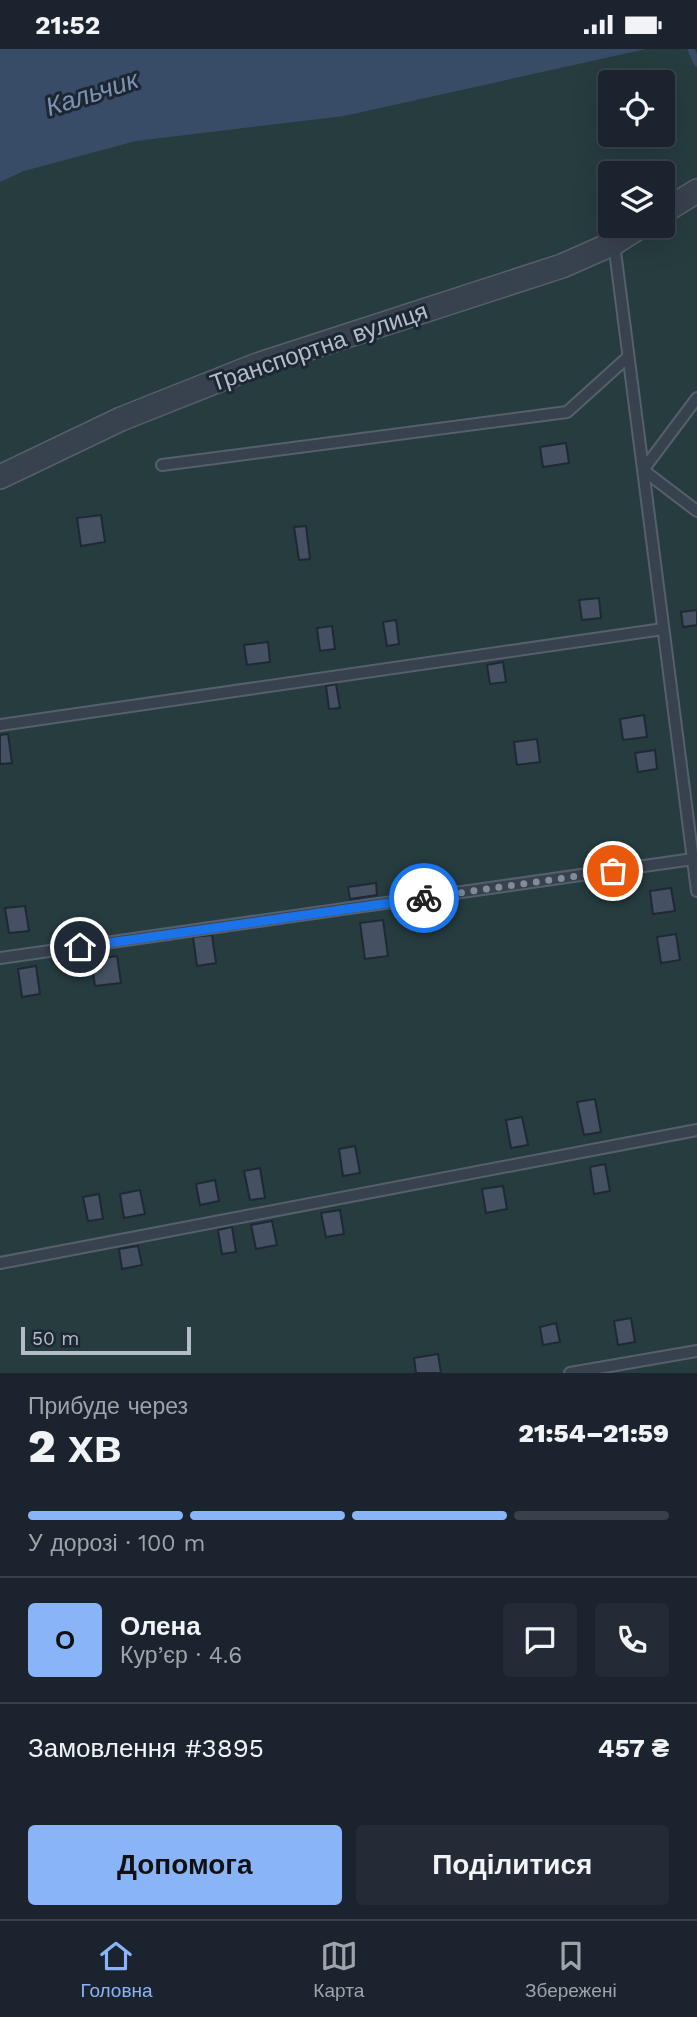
<!DOCTYPE html>
<html lang="uk">
<head>
<meta charset="utf-8">
<style>
	body { margin:0; font-family:"Work Sans",sans-serif; background:#242b36; color:#f1f3f6; height:100vh; display:flex; flex-direction:column; font-size:26px; white-space:nowrap }
	* { box-sizing:border-box; margin:0 }
	p { font-size:23px; color:#a0a4aa }
	.icon { flex:none; width:38px; height:38px; fill:none; stroke:currentColor; stroke-width:2; stroke-linecap:round; stroke-linejoin:round }
	.map { position:relative; height:1324px; overflow:hidden }
	.sheet { display:flex; flex-direction:column; background:#1b232e; flex:1 }
	.sheet>* { flex:none }
	.buttons { position:absolute; left:598px; top:21px; display:grid; gap:14px }
	.buttons a { display:grid; place-items:center; width:77px; height:77px; border-radius:7px; background:#1b232e; box-shadow:0 7px 28px #0002,0 0 0 2px #39404a; font-size:35px }
	.scale { position:absolute; left:21px; bottom:18px; width:170px; box-sizing:border-box; padding-left:7px; border:4px solid #b4bcc9; border-top:0; font-size:19px; line-height:24px; white-space:nowrap; color:#b4bcc9; -webkit-text-stroke:5px #1d2633; paint-order:stroke }
	.pin { position:absolute; display:grid; place-items:center; width:60px; height:60px; color:#fff; margin:-30px; border:4px solid #fff; border-radius:50%; box-shadow:0 2px 7px #0007 }
	.courier { position:absolute; display:grid; place-items:center; width:70px; height:70px; margin:-35px; border:5px solid #1a73e8; border-radius:50%; background:#fff; color:#222; box-shadow:0 2px 9px #0007 }
	.summary em { font-style:normal; font-weight:800 }
	.summary div { display:flex; flex-direction:column-reverse }
	.summary { display:flex; align-items:center; justify-content:space-between; height:119px; padding:0 28px }
	h1 { font-size:46px; font-weight:800; line-height:52px }
	.bar { display:grid; grid-template-columns:repeat(4,1fr); gap:10px 7px; align-content:center; height:84px; padding:0 28px }
	.bar i { height:9px; border-radius:5px; background:#39404a }
	.bar .on { background:#8ab4f8 }
	.bar p { grid-column:span 4 }
	.line { display:flex; align-items:center; gap:18px; padding:0 28px; border-top:2px solid #39404a }
	.line div { flex:1 }
	.round { display:grid; place-items:center; flex:none; width:74px; height:74px; border-radius:7px; background:#242b36 }
	.button { display:flex; gap:14px; margin-top:auto; padding:14px 28px }
	.button a { flex:1; height:80px; border-radius:7px; background:#8ab4f8; color:#111; font-size:28px; font-weight:800; line-height:80px; text-align:center }
	.button a+a { background:#242b36; color:#f1f3f6 }
	.status { display:flex; justify-content:space-between; align-items:center; height:49px; padding:0 35px; background:#1b232e; direction:ltr }
	.status svg { height:19px; fill:currentColor }
	.tab-bar { display:flex; justify-content:space-around; align-items:center; height:98px; border-top:2px solid #39404a; background:#1b232e; font-size:19px; color:#a0a4aa }
	.tab-bar a { display:grid; justify-items:center; gap:4px }
	.tab-bar .on { color:#8ab4f8 }
	.map>svg:first-child { display:block }
	.green { fill:#263c3f; fill-rule:evenodd }
	.water { fill:#394c67 }
	.lines { fill:none; stroke-linecap:round; stroke-linejoin:round }
	.stream { stroke:#394c67; stroke-width:7 }
	.building { fill:#455162; stroke:#1f2835; stroke-width:2 }
	.service-casing { stroke:#565f6c; stroke-width:14 }
	.minor-casing { stroke:#565f6c; stroke-width:26 }
	.service { stroke:#38414e; stroke-width:10 }
	.minor { stroke:#38414e; stroke-width:23 }
	.done { stroke:#828b98; stroke-width:7; stroke-dasharray:0 12.6 }
	.route { stroke:#1a73e8; stroke-width:9 }
	.labels { text-anchor:middle; stroke-width:6; stroke-linejoin:round; paint-order:stroke }
	.street-label { font-size:24px; fill:#b4bcc9; stroke:#1d2633 }
	.water-label { font-size:26px; font-style:italic; fill:#7c92b1; stroke:#1d2633 }
</style>
</head>
<body>
<div class="status"><b>21:52</b><svg viewBox="0 0 49 12"><path d="M0 12V9h3v3zM5 12V6h3v6zM10 12V3h3v9zM15 12V0h3v12zM26 1h20v11H26zM47 4h2v5h-2z"/></svg></div>
<div class="map">
<svg width="697" height="1324" viewBox="0 0 697 1324">
	<rect width="100%" height="100%" fill="#242f3e"/>
	<!-- green -->
	<path class="green" d="M0,0H697V1324H0ZM611,33H663V86H611ZM611,124H663V177H611Z"/>
	<!-- water -->
	<path class="water" d="M0,0H646L344,67L136,92L24,122L0,133Z"/>
	<g class="lines">
		<!-- stream -->
		<path class="stream" d="M691,0L697,14"/>
	</g>
	<!-- building -->
	<path class="building" d="M566,394L569,414L543,418L540,398Z
		M101,466L105,493L81,497L77,469Z
		M306,477L310,510L299,511L294,478Z
		M599,549L601,569L582,571L579,551Z
		M697,561V576L683,578L681,563Z
		M396,571L399,595L387,597L383,573Z
		M332,577L335,600L320,602L317,579Z
		M268,593L270,613L247,616L244,596Z
		M503,613L506,633L490,635L487,616Z
		M336,635L340,659L329,660L326,637Z
		M644,666L647,688L623,691L620,670Z
		M8,685L12,714L0,715V686Z
		M537,690L540,713L517,716L514,693Z
		M655,701L657,720L638,723L635,704Z
		M376,834L377,846L350,850L348,838Z
		M671,839L675,862L653,865L650,842Z
		M25,857L29,882L9,884L5,859Z
		M383,871L388,907L365,910L360,874Z
		M676,885L680,911L661,914L657,888Z
		M212,886L216,914L197,917L193,888Z
		M117,907L121,934L95,937L91,911Z
		M36,917L40,945L22,948L18,920Z
		M595,1050L601,1083L584,1086L577,1053Z
		M522,1068L528,1096L511,1099L506,1071Z
		M355,1097L360,1124L343,1127L339,1100Z
		M605,1115L610,1142L594,1145L590,1118Z
		M260,1119L265,1149L250,1151L244,1122Z
		M215,1131L219,1152L200,1156L196,1135Z
		M503,1137L507,1160L486,1164L482,1140Z
		M140,1141L145,1165L124,1169L120,1145Z
		M99,1145L103,1170L88,1172L83,1148Z
		M340,1161L344,1185L326,1188L321,1164Z
		M272,1172L277,1196L256,1200L251,1176Z
		M232,1178L236,1203L222,1205L218,1181Z
		M138,1197L142,1216L122,1220L119,1200Z
		M631,1269L635,1293L618,1296L614,1272Z
		M556,1274L560,1293L543,1296L540,1278Z
		M438,1305L441,1324H416L414,1309Z"/>
	<g class="lines">
		<defs>
			<path id="service" d="M614,194L697,842
				M697,349L643,421L697,462
				M162,416L567,363L628,308
				M0,676L663,580
				M0,909L693,810
				M0,1214L697,1081
				M570,1324L697,1302"/>
			<path id="minor" d="M663,163L697,142
				M0,428L121,370L257,316L562,217L614,194L641,177"/>
		</defs>
		<!-- service casing -->
		<use href="#service" class="service-casing"/>
		<!-- minor casing -->
		<use href="#minor" class="minor-casing"/>
		<!-- service -->
		<use href="#service" class="service"/>
		<!-- minor -->
		<use href="#minor" class="minor"/>
	</g>
	<g class="lines">
		<!-- done -->
		<path class="done" d="M424,849L613,822"/>
		<!-- route -->
		<path class="route" d="M80,898L424,849"/>
	</g>
	<g class="labels">
		<!-- street labels -->
		<g class="street-label">
			<text transform="translate(319 298) rotate(-19)" y="8">Транспортна вулиця</text>
		</g>
		<!-- water labels -->
		<g class="water-label">
			<text transform="translate(92 44) rotate(-18)" y="9">Кальчик</text>
		</g>
	</g>
</svg>
<div class="buttons">
<a><svg class="icon" aria-label="locate" viewBox="0 0 24 24"><circle cx="12" cy="12" r="6"/><path d="M12 2v4M12 18v4M2 12h4M18 12h4"/></svg></a>
<a><svg class="icon" aria-label="layers" viewBox="0 0 24 24"><path d="M12 4l9 5-9 5-9-5zM3 14l9 5 9-5"/></svg></a>
</div>
<div class="scale">50 m</div>
<div class="pin" style="left:613px;top:822px;background:#ea580c"><svg class="icon" aria-label="bag" viewBox="0 0 24 24"><path d="M5 8h14l-1 12H6zM9 8a3 3 0 0 1 6 0"/></svg></div>
<div class="pin" style="left:80px;top:898px;background:#1f2937"><svg class="icon" aria-label="home" viewBox="0 0 24 24"><path d="M3 11l9-7 9 7M6 9v11h12V9"/></svg></div>
<div class="courier" style="left:424px;top:849px"><svg class="icon" aria-label="bike" viewBox="0 0 24 24"><circle cx="6" cy="16" r="4"/><circle cx="18" cy="16" r="4"/><path d="M6 16l4-8h5l3 8M10 8l3 8H6M13 5h3"/></svg></div>
</div>
<section class="sheet">
<div class="summary"><div><h1>2 хв</h1><p>Прибуде через</p></div><em>21:54–21:59</em></div>
<div class="bar"><i class="on"></i><i class="on"></i><i class="on"></i><i></i><p>У дорозі · 100 m</p></div>
<div class="line" style="height:126px"><b class="round" style="background:#8ab4f8;color:#111">О</b><div><b>Олена</b><p>Кур’єр · 4.6</p></div><a class="round"><svg class="icon" aria-label="chat" viewBox="0 0 24 24"><path d="M4 5h16v11H9l-5 4z"/></svg></a><a class="round"><svg class="icon" aria-label="phone" viewBox="0 0 24 24"><path d="M5 4h4l2 5-3 2q2 4 5 5l2-3 5 2v4C11 20 4 13 5 4z"/></svg></a></div>
<div class="line" style="height:91px"><div>Замовлення #3895</div><b>457 ₴</b></div>
<div class="button"><a>Допомога</a><a>Поділитися</a></div>
</section>
<nav class="tab-bar">
<a class="on"><svg class="icon" aria-label="home" viewBox="0 0 24 24"><path d="M3 11l9-7 9 7M6 9v11h12V9"/></svg>Головна</a>
<a><svg class="icon" aria-label="map" viewBox="0 0 24 24"><path d="M3 6l6-2 6 2 6-2v14l-6 2-6-2-6 2zM9 4v14M15 6v14"/></svg>Карта</a>
<a><svg class="icon" aria-label="saved" viewBox="0 0 24 24"><path d="M7 4h10v16l-5-4-5 4z"/></svg>Збережені</a>
</nav>
</body>
</html>
